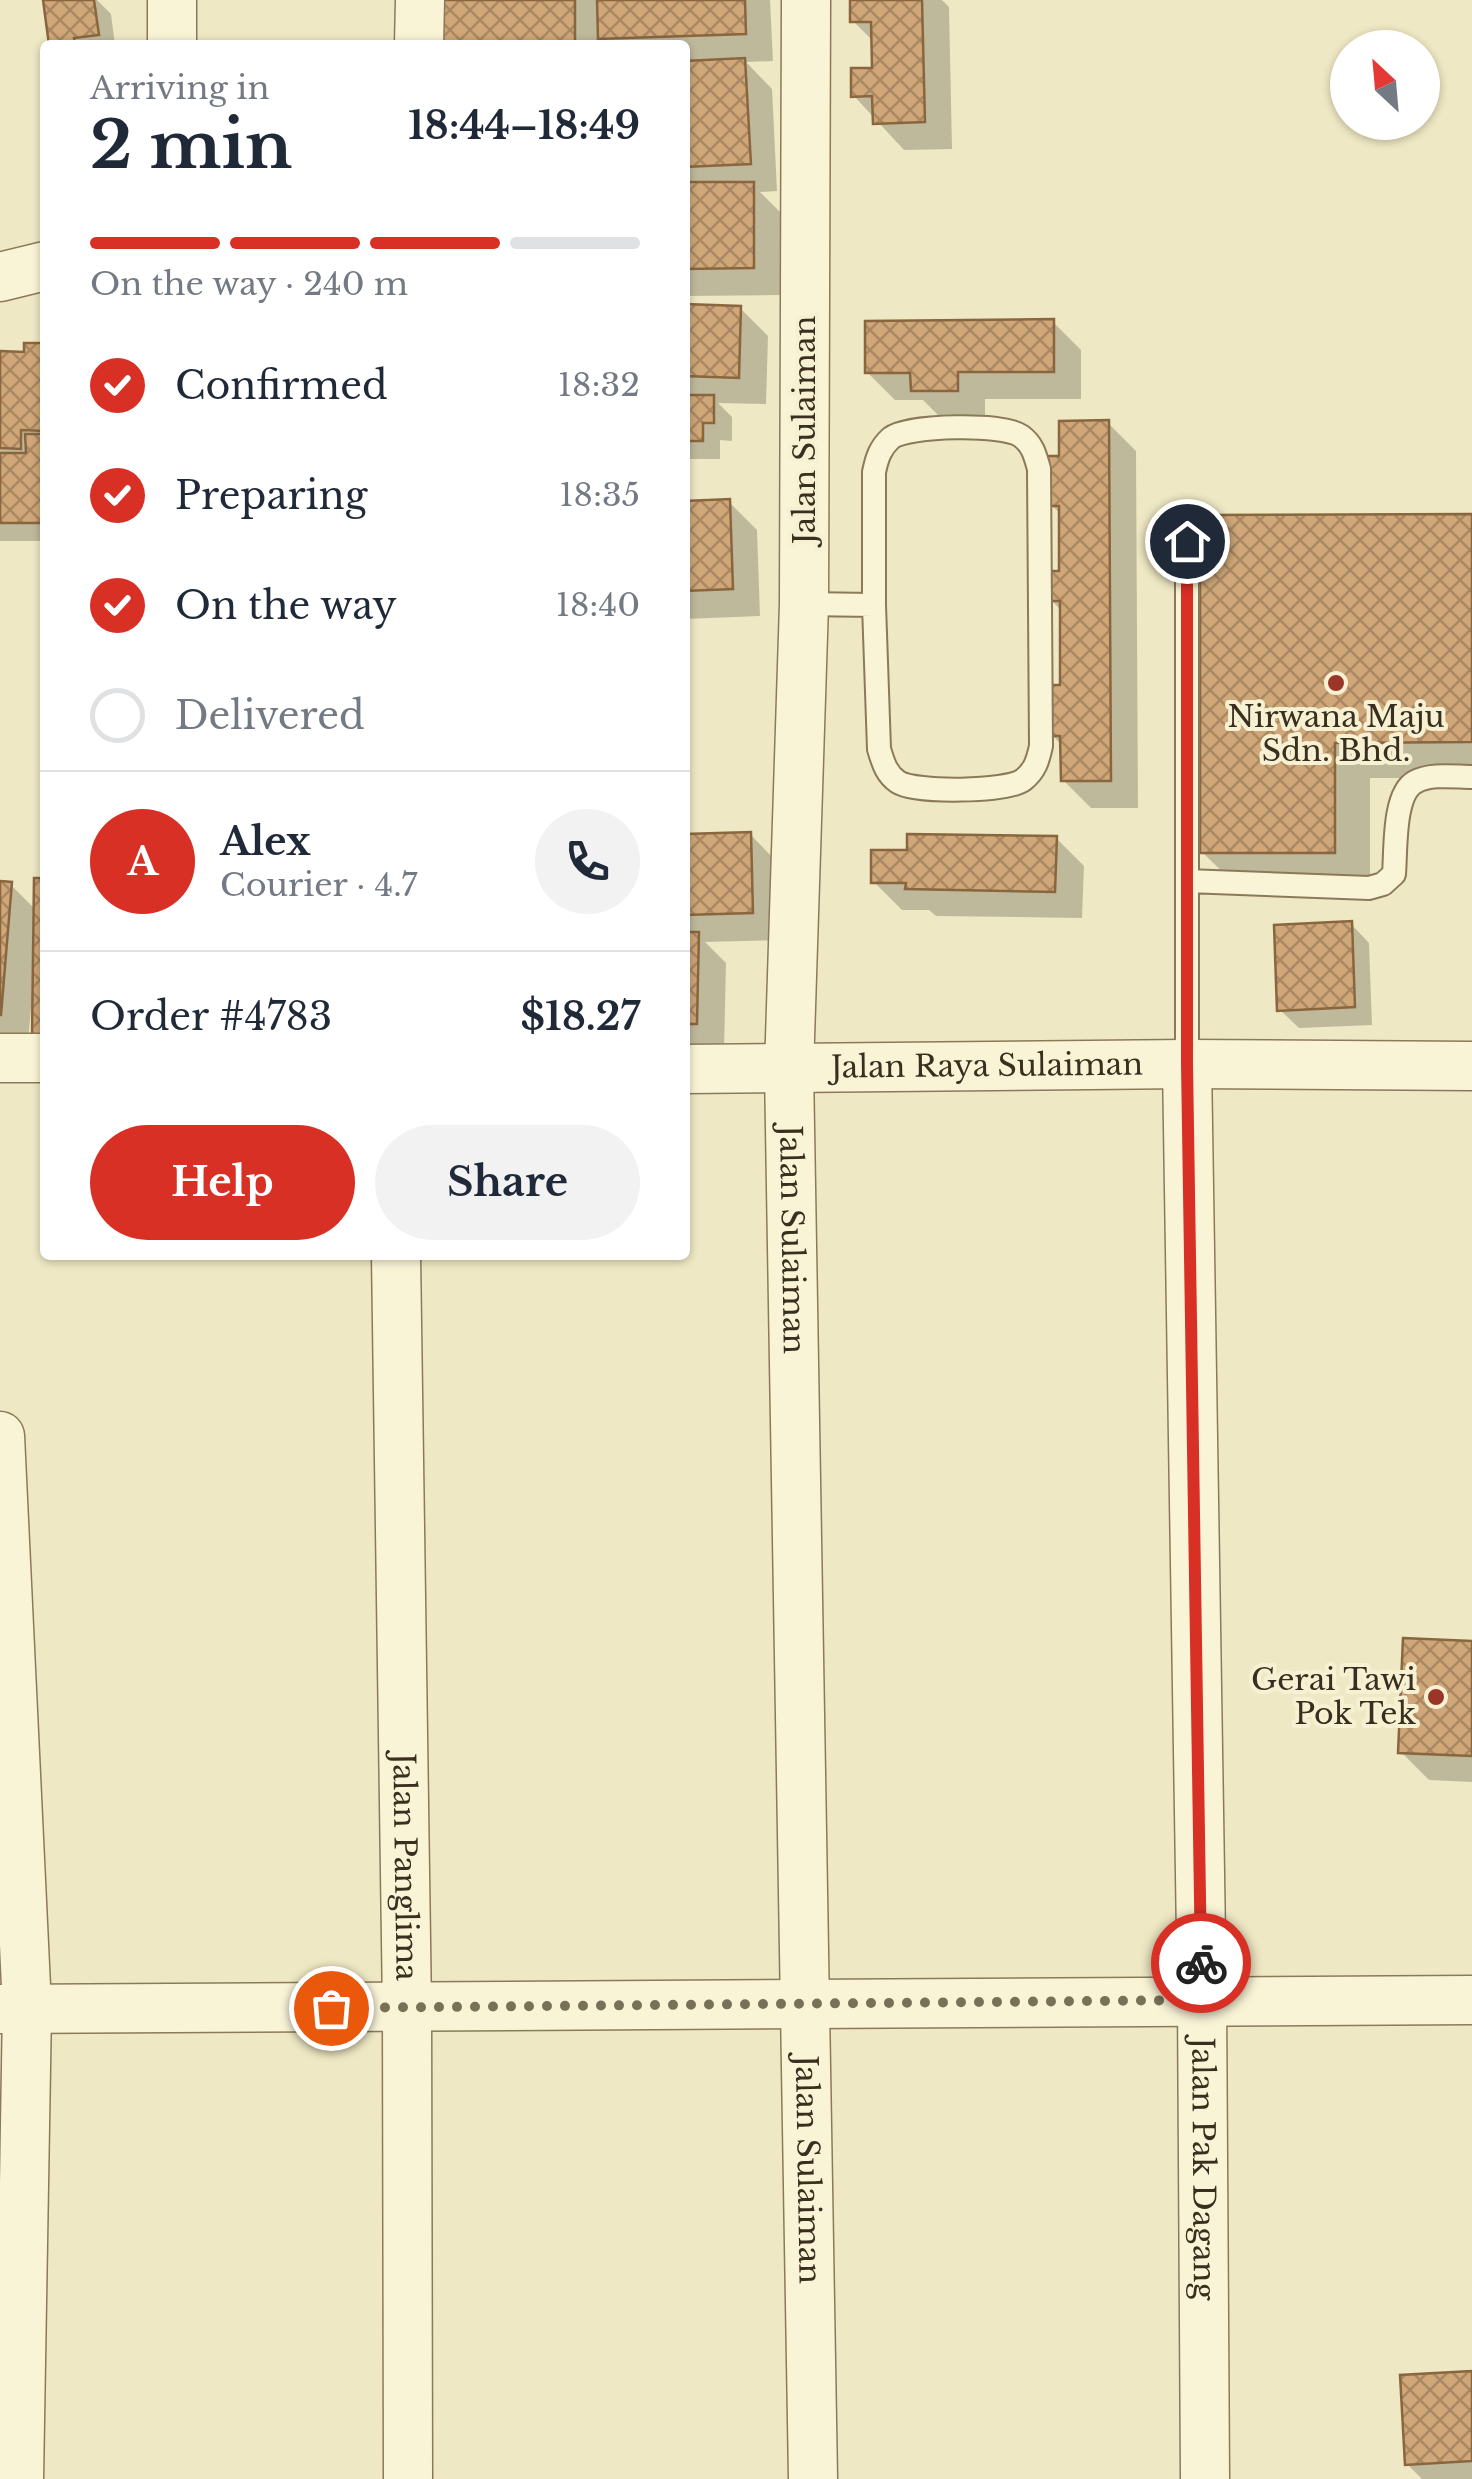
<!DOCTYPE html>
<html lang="en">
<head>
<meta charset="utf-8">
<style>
	body { margin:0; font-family:"Libre Baskerville",serif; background:#f2f2f3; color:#1f2937; height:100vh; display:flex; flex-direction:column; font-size:38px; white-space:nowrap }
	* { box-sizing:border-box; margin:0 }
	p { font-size:32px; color:#747a83 }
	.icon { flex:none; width:55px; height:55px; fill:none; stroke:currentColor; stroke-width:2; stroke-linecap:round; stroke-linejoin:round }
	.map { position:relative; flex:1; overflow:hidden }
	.details { position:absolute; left:40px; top:40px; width:650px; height:1220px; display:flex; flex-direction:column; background:#fff; border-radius:10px; box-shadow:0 2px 8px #0004 }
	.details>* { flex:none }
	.needle { width:65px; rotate:334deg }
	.fabs { position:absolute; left:1330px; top:30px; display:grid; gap:20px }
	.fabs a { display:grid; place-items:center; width:110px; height:110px; border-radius:50%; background:#fff; box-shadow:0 2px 8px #0004; font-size:50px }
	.pin { position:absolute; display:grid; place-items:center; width:85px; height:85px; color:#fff; margin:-42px; border:5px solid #fff; border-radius:50%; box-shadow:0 2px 10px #0007 }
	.courier { position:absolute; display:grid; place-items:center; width:100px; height:100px; margin:-50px; border:8px solid #d93025; border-radius:50%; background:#fff; color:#222; box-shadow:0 2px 12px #0007 }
	.summary em { font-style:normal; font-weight:700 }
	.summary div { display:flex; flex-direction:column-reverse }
	.summary { display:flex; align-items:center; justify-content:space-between; height:170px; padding:0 50px }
	h1 { font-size:65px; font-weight:700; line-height:75px }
	.bar { display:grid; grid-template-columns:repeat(4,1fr); gap:15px 10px; align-content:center; height:120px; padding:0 50px }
	.bar i { height:12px; border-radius:8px; background:#e0e1e3 }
	.bar .active { background:#d93025 }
	.bar p { grid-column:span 4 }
	.line { display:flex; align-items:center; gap:25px; padding:0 50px; border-top:2px solid #e0e1e3 }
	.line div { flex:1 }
	.round { display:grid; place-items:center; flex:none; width:105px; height:105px; border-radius:52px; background:#f2f2f3 }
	ol { padding:0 50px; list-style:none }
	li { display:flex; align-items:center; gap:30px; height:110px }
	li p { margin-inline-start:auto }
	li .icon { padding:10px; border-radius:50%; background:#d93025; color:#fff; stroke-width:4 }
	li:last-child { color:#747a83 }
	li i { width:55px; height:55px; border:5px solid #e0e1e3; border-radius:50% }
	.cta { display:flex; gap:20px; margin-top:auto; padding:20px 50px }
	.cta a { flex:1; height:115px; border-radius:60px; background:#d93025; color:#fff; font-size:40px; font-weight:700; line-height:115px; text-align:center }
	.cta a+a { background:#f2f2f3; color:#1f2937 }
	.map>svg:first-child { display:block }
	.shadow { fill:#0003 }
	.building { fill:url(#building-cross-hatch); stroke:#8a663f; stroke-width:2.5 }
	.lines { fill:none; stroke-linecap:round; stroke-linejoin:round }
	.service-casing { stroke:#8b7a5a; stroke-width:26 }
	.minor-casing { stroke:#8b7a5a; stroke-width:51 }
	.service { stroke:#faf4d7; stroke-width:22 }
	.minor { stroke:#faf4d7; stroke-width:48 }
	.done { stroke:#797058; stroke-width:10; stroke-dasharray:0 18 }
	.route { stroke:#d93025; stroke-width:12 }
	.poi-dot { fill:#9b3528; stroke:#f7f1d3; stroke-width:4 }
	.labels { text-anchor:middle; stroke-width:8; stroke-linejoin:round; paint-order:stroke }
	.street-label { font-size:30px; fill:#3a2f1e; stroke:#f7f1d3 }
	.poi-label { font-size:30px; fill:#3a2f1e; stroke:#f7f1d3 }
</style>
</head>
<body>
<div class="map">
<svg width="1472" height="2479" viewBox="0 0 1472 2479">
	<defs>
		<pattern id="building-cross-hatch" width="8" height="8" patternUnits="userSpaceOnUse" patternTransform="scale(2.5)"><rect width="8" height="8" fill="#cfa778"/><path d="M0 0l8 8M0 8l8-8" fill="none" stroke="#a98862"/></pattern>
	</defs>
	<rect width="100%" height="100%" fill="#efe8c4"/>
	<!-- shadow -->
	<path class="shadow" d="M59,0H97L111,14L115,45H51Z
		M440,0H770L773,61L746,62L772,89L777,191L760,192L781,213V295L685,296V45H608L602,39V45H440Z
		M852,0H942L949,7L952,149L904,150L854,96L874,70V42L853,21Z
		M685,307L740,308L768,336L766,404L718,403L732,417V441L720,440V459H689V469H685Z
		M1053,322L1081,350V399H985V418H941L923,400H895L867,372Z
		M45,346V541H0V353L26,354Z
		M1108,423L1136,451L1138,808H1091L1063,780V746L1052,735L1062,687V611L1051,600L1062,574V515L1051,505L1061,458Z
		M729,502L757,530L760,616L685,619V503Z
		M1472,517V778H1370V888H1239L1202,852Z
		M750,834L777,862L779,940L705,942L726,963L724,1051H685V836Z
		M1056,838L1084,866L1082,918L936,916L929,910H902L874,882L909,852Z
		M45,881L35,1008H31L28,1042L0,1039V884L11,885L36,910Z
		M1351,924L1369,943L1372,1025L1299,1028L1280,1010Z
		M1472,1644V1782L1429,1780L1401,1752Z
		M1472,2373V2479H1422L1407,2464Z"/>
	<!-- building -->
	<path class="building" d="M43,0H94L99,35L74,38L75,45H49Z
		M438,0H575V45H437Z
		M597,0H745L746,34L598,39Z
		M850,0H922L925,122L873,124L872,96L851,97V68H872L871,22H850Z
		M745,58L751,164L685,167V61Z
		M685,182H754V268L685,269Z
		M685,304L741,306L739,378L685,376Z
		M1054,319V372H958V391H911L910,373H865V321Z
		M24,343H45V431L21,430V449L0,448V351L24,352Z
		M685,395H714V423H703V441H685Z
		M1109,420L1111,781H1061L1060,736H1050L1049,685H1060V601H1049V571H1059V506H1049L1048,456H1059V421Z
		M25,434H45V523H0V453H26Z
		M730,499L733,589L685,591V501Z
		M1472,514V742L1335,743V853H1200V515Z
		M751,832L753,913L685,915V834Z
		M907,834L1057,836L1055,892L905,889L906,883H871V850H907Z
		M34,878H45V1037H32Z
		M0,881L12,882L1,1015H0Z
		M1352,921L1355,1007L1277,1011L1274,925Z
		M685,932H699L697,1024H685Z
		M1403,1638L1472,1641V1756L1398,1753Z
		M1472,2371V2461L1405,2465L1400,2375Z"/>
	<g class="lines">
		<defs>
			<path id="service" d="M804,604L874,605V472C877,458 880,448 891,438C908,425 1003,423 1021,436C1033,445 1035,455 1039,469L1041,746C1038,760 1035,771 1023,780C1007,792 915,793 898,782C886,774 883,762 879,749L874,605
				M1187,881L1369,888L1383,884L1394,874C1396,850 1393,794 1415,782C1431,773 1455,777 1472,777
				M1187,1064V541"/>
			<g id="minor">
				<path id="s1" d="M806,0L804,604L789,1069L813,2479"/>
				<path d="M172,45V0"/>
				<path d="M419,45L420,0"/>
				<path d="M0,277L45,266"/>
				<path d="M0,1058H45"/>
				<path id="s2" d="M1187,1064L1202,1999L1205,2479"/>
				<path id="s3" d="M685,1069L1187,1064L1472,1066"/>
				<path id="s4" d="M396,1255L407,2009L408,2479"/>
				<path d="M0,1436L27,2008L19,2479"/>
				<path d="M0,2009L1472,2000"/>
			</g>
		</defs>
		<!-- service casing -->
		<use href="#service" class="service-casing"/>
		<!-- minor casing -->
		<use href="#minor" class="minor-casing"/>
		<!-- service -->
		<use href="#service" class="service"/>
		<!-- minor -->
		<use href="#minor" class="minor"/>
	</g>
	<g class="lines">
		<!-- done -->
		<path class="done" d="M331,2008L1202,2000L1201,1963"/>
		<!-- route -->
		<path class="route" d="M1187,541V1064L1201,1963"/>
	</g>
	<!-- markers -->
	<g class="poi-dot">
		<circle cx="1336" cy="683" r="10"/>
		<circle cx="1436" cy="1697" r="10"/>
	</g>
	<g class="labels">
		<!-- street labels -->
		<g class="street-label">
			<text transform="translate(805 430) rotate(-90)" y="10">Jalan Sulaiman</text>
			<text dy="10" stroke="none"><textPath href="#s3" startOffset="302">Jalan Raya Sulaiman</textPath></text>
			<text dy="10" stroke="none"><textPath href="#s1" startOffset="1240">Jalan Sulaiman</textPath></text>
			<text dy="10" stroke="none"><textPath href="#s4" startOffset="612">Jalan Panglima</textPath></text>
			<text dy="10" stroke="none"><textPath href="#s1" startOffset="2170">Jalan Sulaiman</textPath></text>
			<text dy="10" stroke="none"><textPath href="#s2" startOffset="1105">Jalan Pak Dagang</textPath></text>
		</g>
		<!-- poi labels -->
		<g class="poi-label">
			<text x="1336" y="727">Nirwana Maju<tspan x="1336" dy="34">Sdn. Bhd.</tspan></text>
			<text x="1416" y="1690" text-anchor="end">Gerai Tawi<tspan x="1416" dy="34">Pok Tek</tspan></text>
		</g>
	</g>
</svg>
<div class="fabs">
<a><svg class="needle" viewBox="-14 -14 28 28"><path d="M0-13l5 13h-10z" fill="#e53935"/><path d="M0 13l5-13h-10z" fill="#747a83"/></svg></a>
</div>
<div class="pin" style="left:331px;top:2008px;background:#ea580c"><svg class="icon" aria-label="bag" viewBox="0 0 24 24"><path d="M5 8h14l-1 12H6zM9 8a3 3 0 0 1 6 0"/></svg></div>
<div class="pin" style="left:1187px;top:541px;background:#1f2937"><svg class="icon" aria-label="home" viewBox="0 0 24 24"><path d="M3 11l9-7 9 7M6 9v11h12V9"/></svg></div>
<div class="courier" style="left:1201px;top:1963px"><svg class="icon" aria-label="bike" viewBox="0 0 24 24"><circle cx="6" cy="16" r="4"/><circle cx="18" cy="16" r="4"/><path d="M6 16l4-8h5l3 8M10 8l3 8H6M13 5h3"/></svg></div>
<section class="details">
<div class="summary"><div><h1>2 min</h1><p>Arriving in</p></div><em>18:44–18:49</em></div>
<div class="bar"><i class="active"></i><i class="active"></i><i class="active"></i><i></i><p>On the way · 240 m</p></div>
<ol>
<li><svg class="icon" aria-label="check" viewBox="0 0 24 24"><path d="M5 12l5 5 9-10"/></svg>Confirmed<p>18:32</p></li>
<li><svg class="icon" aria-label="check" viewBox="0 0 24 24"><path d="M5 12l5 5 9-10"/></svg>Preparing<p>18:35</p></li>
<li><svg class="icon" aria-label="check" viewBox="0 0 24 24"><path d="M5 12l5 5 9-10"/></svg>On the way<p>18:40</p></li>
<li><i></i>Delivered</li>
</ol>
<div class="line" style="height:180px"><b class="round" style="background:#d93025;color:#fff">A</b><div><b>Alex</b><p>Courier · 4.7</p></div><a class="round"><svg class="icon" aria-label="phone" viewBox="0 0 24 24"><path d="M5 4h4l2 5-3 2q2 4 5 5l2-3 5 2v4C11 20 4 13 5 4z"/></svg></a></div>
<div class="line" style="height:130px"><div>Order #4783</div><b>$18.27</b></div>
<div class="cta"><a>Help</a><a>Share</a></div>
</section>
</div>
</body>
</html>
